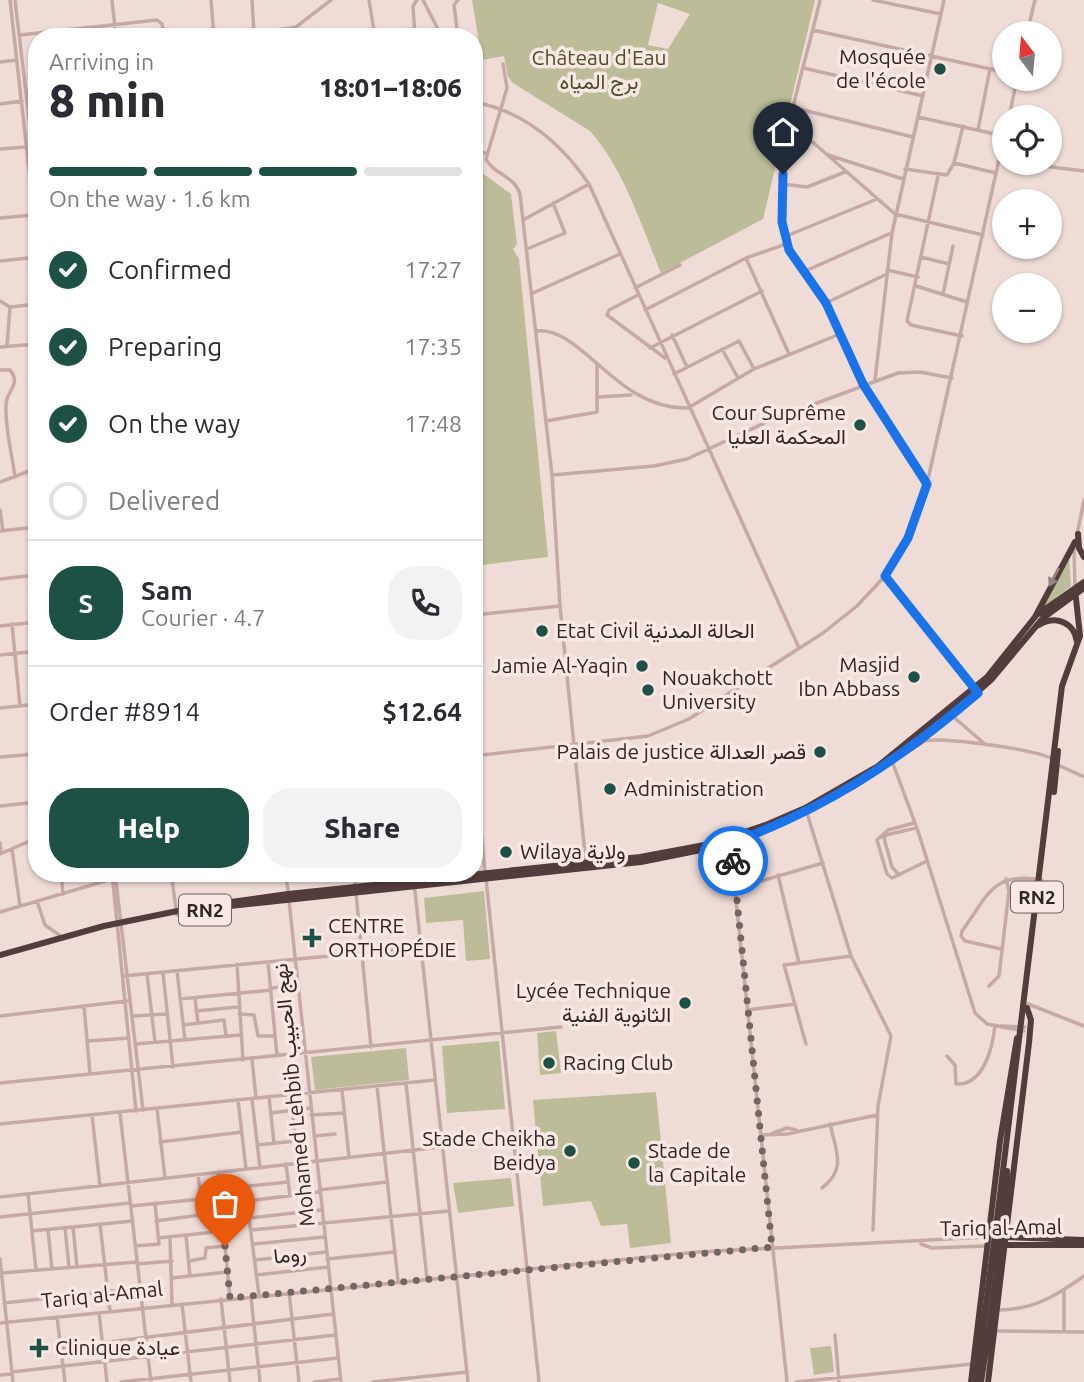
<!DOCTYPE html>
<html lang="en">
<head>
<meta charset="utf-8">
<style>
	body { margin:0; font-family:Ubuntu,Vazirmatn,sans-serif; background:#f2f2f3; color:#2b2b33; height:100vh; display:flex; flex-direction:column; font-size:26px; white-space:nowrap }
	* { box-sizing:border-box; margin:0 }
	p { font-size:23px; color:#7c7c81 }
	.icon { flex:none; width:38px; height:38px; fill:none; stroke:currentColor; stroke-width:2; stroke-linecap:round; stroke-linejoin:round }
	.map { position:relative; flex:1; overflow:hidden }
	.details { position:absolute; left:28px; top:28px; width:455px; height:854px; display:flex; flex-direction:column; background:#fff; border-radius:28px; box-shadow:0 2px 5px #0004 }
	.details>* { flex:none }
	.needle { width:46px; rotate:344deg }
	.buttons { position:absolute; left:992px; top:21px; display:grid; gap:14px }
	.buttons a { display:grid; place-items:center; width:70px; height:70px; border-radius:50%; background:#fff; box-shadow:0 2px 5px #0004; font-size:35px }
	.pin { position:absolute; display:grid; place-items:center; width:60px; height:60px; color:#fff; margin:-72px -30px; border-radius:50% 50% 50% 0; rotate:-45deg; box-shadow:0 0 7px #0007 }
	.pin .icon { rotate:45deg }
	.courier { position:absolute; display:grid; place-items:center; width:70px; height:70px; margin:-35px; border:5px solid #1a73e8; border-radius:50%; background:#fff; color:#222; box-shadow:0 2px 9px #0007 }
	.overview em { font-style:normal; font-weight:800 }
	.overview div { display:flex; flex-direction:column-reverse }
	.overview { display:flex; align-items:center; justify-content:space-between; height:119px; padding:0 21px }
	h1 { font-size:46px; font-weight:800; line-height:52px }
	.bar { display:grid; grid-template-columns:repeat(4,1fr); gap:10px 7px; align-content:center; height:84px; padding:0 21px }
	.bar i { height:9px; border-radius:5px; background:#e1e1e2 }
	.bar .on { background:#1d5145 }
	.bar p { grid-column:span 4 }
	.line { display:flex; align-items:center; gap:18px; padding:0 21px; border-top:2px solid #e1e1e2 }
	.line div { flex:1 }
	.round { display:grid; place-items:center; flex:none; width:74px; height:74px; border-radius:28px; background:#f2f2f3 }
	ol { padding:0 21px; list-style:none }
	li { display:flex; align-items:center; gap:21px; height:77px }
	li p { margin-inline-start:auto }
	li .icon { padding:7px; border-radius:50%; background:#1d5145; color:#fff; stroke-width:4 }
	li:last-child { color:#7c7c81 }
	li i { width:38px; height:38px; border:4px solid #e1e1e2; border-radius:50% }
	.action { display:flex; gap:14px; margin-top:auto; padding:14px 21px }
	.action a { flex:1; height:80px; border-radius:28px; background:#1d5145; color:#fff; font-size:28px; font-weight:800; line-height:80px; text-align:center }
	.action a+a { background:#f2f2f3; color:#2b2b33 }
	.map>svg:first-child { display:block }
	.green { fill:#bcbd98; fill-rule:evenodd }
	.lines { fill:none; stroke-linecap:round; stroke-linejoin:round }
	.minor { stroke:#c6a9a4; stroke-width:3.5 }
	.highway { stroke:#533d3c; stroke-width:6 }
	.highway-bridge { stroke:#533d3c; stroke-width:6 }
	.oneway { fill:#95817e }
	.done { stroke:#746563; stroke-width:7; stroke-dasharray:0 12.6 }
	.route { stroke:#1a73e8; stroke-width:9 }
	.poi-dot { fill:#1d5145; stroke:#f8e7e2; stroke-width:2.5 }
	.labels { text-anchor:middle; stroke-width:7; stroke-linejoin:round; paint-order:stroke }
	.shield { fill:#f8e7e2; stroke:#6d5f5e; stroke-width:2 }
	.shield-label { font-size:19px; font-weight:bold; fill:#322525 }
	.poi-label { font-size:21px; fill:#322525; stroke:#f8e7e2; text-anchor:start }
	.park-label { font-size:21px; fill:#4d4f2a; stroke:#f8e7e2 }
	.street-label { font-size:21px; fill:#322525; stroke:#f8e7e2 }
</style>
</head>
<body>
<div class="map">
<svg width="1084" height="1382" viewBox="0 0 1084 1382">
	<rect width="100%" height="100%" fill="#efdcd7"/>
	<!-- green -->
	<path class="green" d="M472,0H815L763,219L661,273C641,225 625,171 590,131L513,83L508,77L504,56L482,60ZM658,3L690,14L668,49L648,45Z
		M474,167L511,194L517,244L513,249L519,259L548,557L474,566Z
		M1069,556L1071,586L1042,608Z
		M484,891L490,959L466,961L463,920L426,923L424,898Z
		M556,1031L561,1073L540,1075L537,1033Z
		M499,1041L505,1109L447,1113L442,1046Z
		M406,1048L409,1080L315,1090L311,1057Z
		M656,1092L671,1243L630,1248L627,1224L601,1226L591,1201L543,1206L533,1100Z
		M511,1178L514,1206L458,1213L453,1183Z
		M831,1346L834,1372L814,1375L810,1348Z"/>
	<g class="lines">
		<!-- minor -->
		<path class="minor" d="M10,0L37,241
			M15,0L37,186
			M112,0L116,37
			M211,0L214,37
			M252,0L254,34
			M369,0L375,37
			M423,0L442,37
			M458,0L454,5L458,37
			M820,0C804,72 774,150 782,225C785,258 811,276 826,303C859,363 881,432 927,484
			M873,0L941,14
			M813,30L1004,72
			M1027,33L1035,0
			M20,35L157,20L162,24L165,37
			M235,37L296,27L331,0
			M364,37L375,34
			M415,37L413,6L417,0
			M0,62L17,60
			M503,64L507,88L486,159C494,175 514,175 520,194L552,475L560,606L586,864
			M804,68L923,96
			M26,92L37,90
			M474,102C524,111 561,143 589,184L799,648
			M0,104L22,101
			M795,108L913,137
			M918,117L1004,136
			M1009,117L1017,79
			M791,127L808,138L895,214L983,235
			M978,130L990,69
			M0,149L26,147
			M474,152L486,153
			M828,155L903,179
			M954,163L996,173
			M1019,163L1084,171
			M905,169L947,175L954,163L963,126
			M938,176L907,321L911,325L962,336
			M782,184L807,187L845,172
			M0,218L34,215
			M523,220L589,184
			M784,237L877,199
			M527,249L565,233L553,203
			M921,257L949,264
			M746,258L789,354
			M0,261L37,257
			M887,270L918,277
			M803,272L891,233
			M916,286L967,302
			M635,288L680,265
			M533,293L620,254
			M943,294L953,246
			M638,295L609,310L607,315L665,358
			M0,301L10,307L37,304
			M826,303L887,274
			M645,310L746,258L786,244
			M536,331C583,326 616,410 688,408L754,369L840,334
			M672,335L687,367
			M7,346L10,307
			M0,347L37,344
			M650,348L762,291
			M722,349L738,378
			M0,370H10C22,384 6,391 6,405C5,428 12,454 15,477
			M674,374L739,341L754,369
			M875,380L892,233L944,0
			M598,397L631,395
			M546,421L597,412V365
			M552,475L654,466L687,459L771,420L898,373L920,372L952,378
			M0,482L37,468
			M0,510L3,531
			M0,531L37,527
			M1077,535L1084,500
			M1074,549L1075,587
			M885,576L974,689
			M0,579L37,575
			M474,615L560,606
			M12,624L20,706
			M0,626L37,622
			M0,655L37,651
			M0,708L37,704
			M950,714L986,745
			M923,741C944,737 1034,749 1053,759
			M474,756L648,736L689,719L823,633L857,606L885,576L904,546L918,514L927,484L1004,137
			M0,757L37,754
			M474,760L485,872
			M892,761L918,831L975,1013L987,1024L1024,1031
			M1058,765L1084,777
			M0,806L37,802
			M807,813L851,956L891,1036L878,1106L873,1230
			M914,823L888,830L877,840L887,874L892,878L927,861
			M886,835L884,838L892,867L899,875
			M886,835L916,828
			M0,843L1,853
			M730,844L787,1382
			M12,849L20,906
			M0,854L37,838
			M61,873L63,894
			M112,873L136,1111
			M115,873L143,1110
			M171,873L177,915
			M286,873L341,1382
			M354,873L371,1047
			M413,873L468,1382
			M778,875L799,963
			M486,879L539,1382
			M744,886L823,863
			M37,901L45,925L62,937
			M0,912L112,879
			M1001,949L965,941L961,936L962,931C988,896 992,871 1042,880
			M268,962L277,1056
			M237,964L243,1060
			M177,971L185,1040
			M163,973L173,1067
			M147,974L155,1042
			M123,976L422,947
			M989,986L999,976L1009,891L1006,879
			M270,988L299,986
			M195,998L198,1023
			M180,999L271,990
			M1028,1004L1084,1026
			M84,1006L90,1074
			M747,1010L795,1004
			M196,1011L238,1007
			M239,1014L254,1015L258,1036H274
			M0,1016L127,1001
			M133,1016L166,1014
			M183,1025L224,1020L226,1036
			M1000,1026L1025,1027
			M88,1041L129,1038
			M135,1044L241,1035
			M806,1044L784,965L851,956
			M947,1056L955,1065L956,1084C984,1086 993,1046 995,1025
			M252,1059L256,1098
			M0,1083L561,1027
			M406,1083L427,1279
			M377,1086L398,1281
			M342,1090L349,1157
			M269,1097L274,1143
			M252,1099L260,1168
			M238,1100L246,1169
			M157,1109L165,1178
			M292,1110L299,1163
			M120,1113L151,1382
			M271,1113L310,1108
			M92,1115L100,1186
			M311,1115L344,1113
			M0,1124L435,1080
			M771,1134L787,1128L796,1130
			M761,1135L787,1134L877,1115
			M314,1136L335,1134
			M160,1142L242,1132
			M257,1145L296,1141
			M286,1164L290,1196
			M218,1172L230,1298
			M198,1175L203,1214
			M244,1187L247,1201L319,1192
			M822,1188C847,1169 836,1151 830,1124
			M220,1189L288,1182
			M319,1190L387,1182
			M28,1194L36,1270
			M0,1197L441,1147
			M131,1206L201,1199
			M0,1217L130,1203
			M249,1218L259,1295
			M156,1221L222,1212
			M223,1221L321,1210
			M100,1224L110,1311
			M73,1227L77,1267
			M65,1228L69,1267
			M48,1230L52,1269
			M251,1230L449,1211
			M32,1231L133,1221
			M186,1236L190,1276
			M170,1237L172,1305
			M158,1238L224,1231
			M253,1244L324,1237
			M921,1244L932,1248L986,1246
			M135,1246L159,1244L155,1203
			M0,1259L13,1382
			M327,1259L394,1252
			M255,1260L326,1252
			M189,1261L205,1258L206,1248L224,1246
			M137,1264L172,1261
			M1,1273L137,1262
			M257,1275L328,1267
			M171,1278L228,1272
			M1064,1290V1332
			M289,1292L299,1382
			M251,1297L260,1382
			M221,1299L230,1382
			M4,1303L140,1288
			M182,1304L191,1382
			M998,1310C1033,1310 1056,1296 1084,1276
			M99,1313L107,1382
			M57,1317L65,1382
			M0,1323L698,1252L987,1237
			M996,1331L1084,1332
			M835,1335L839,1382
			M61,1348L333,1314
			M12,1372L335,1335
			M0,1375L12,1374
			M121,1382L338,1358
			M314,1382L340,1379
			M373,1382L467,1372
			M796,1382L972,1364"/>
		<!-- highway -->
		<path class="highway" d="M1078,534L1079,548L1084,557
			M1038,614L1084,582
			M1039,625C1056,615 1074,622 1077,642
			M1054,792L1058,751
			M230,906L641,862L711,848L770,829L854,786L920,742L991,680L1043,618L1084,588
			M0,955L104,926L202,906L288,894L640,857L710,844L768,824L805,808L878,766L987,677L1035,617L1075,542
			M1000,1195L1062,686L1080,636L1075,589
			M1006,1195L1007,1171
			M1005,1237L1084,1240
			M1005,1245H1084
			M971,1382L1000,1141L1017,1038
			M977,1382L983,1329
			M981,1382L989,1330
			M988,1382L1029,1043L1031,1020L1027,1008"/>
		<!-- highway-bridge -->
		<path class="highway-bridge" d="M983,1329L1000,1195
			M989,1330L1006,1195"/>
	</g>
	<!-- one-way arrows -->
	<defs><path id="oneway-solid" d="M-6-.8H1V-3.2L6.5 0L1 3.2V.8H-6Z" transform="scale(1.75)"/></defs>
	<use class="oneway" href="#oneway-solid" transform="translate(1054 577) rotate(118)"/>
	<g class="lines">
		<!-- done -->
		<path class="done" d="M225,1246L230,1298L772,1247L733,861"/>
		<!-- route -->
		<path class="route" d="M733,861L730,843C825,810 902,758 978,693L885,576L908,538L927,484L863,384L826,303L789,250L782,222L783,174"/>
	</g>
	<!-- markers -->
	<g class="poi-dot">
		<circle cx="940" cy="69" r="7"/>
		<circle cx="860" cy="425" r="7"/>
		<circle cx="542" cy="631" r="7"/>
		<circle cx="642" cy="666" r="7"/>
		<circle cx="914" cy="677" r="7"/>
		<circle cx="648" cy="690" r="7"/>
		<circle cx="820" cy="752" r="7"/>
		<circle cx="610" cy="789" r="7"/>
		<circle cx="506" cy="852" r="7"/>
		<path d="M308.5 927.5h7v7h7v7h-7v7h-7v-7h-7v-7h7z"/>
		<circle cx="685" cy="1003" r="7"/>
		<circle cx="549" cy="1063" r="7"/>
		<circle cx="570" cy="1151" r="7"/>
		<circle cx="634" cy="1163" r="7"/>
		<path d="M35.5 1337.5h7v7h7v7h-7v7h-7v-7h-7v-7h7z"/>
	</g>
	<g class="labels">
		<!-- shield labels -->
		<g class="shield">
			<rect x="1011" y="881.5" width="52" height="31" rx="5"/>
			<rect x="179" y="894.5" width="52" height="31" rx="5"/>
		</g>
		<g class="shield-label">
			<text x="1037" y="904">RN2</text>
			<text x="205" y="917">RN2</text>
		</g>
		<!-- poi labels -->
		<g class="poi-label">
			<text x="926" y="64" text-anchor="end">Mosquée<tspan x="926" dy="24">de l'école</tspan></text>
			<text x="846" y="420" text-anchor="end">Cour Suprême<tspan x="846" dy="24">المحكمة العليا</tspan></text>
			<text x="556" y="638">Etat Civil الحالة المدنية</text>
			<text x="900" y="672" text-anchor="end">Masjid<tspan x="900" dy="24">Ibn Abbass</tspan></text>
			<text x="628" y="673" text-anchor="end">Jamie Al-Yaqin</text>
			<text x="662" y="685">Nouakchott<tspan x="662" dy="24">University</tspan></text>
			<text x="806" y="759" text-anchor="end">Palais de justice قصر العدالة</text>
			<text x="624" y="796">Administration</text>
			<text x="520" y="859">Wilaya ولاية</text>
			<text x="328" y="933">CENTRE<tspan x="328" dy="24">ORTHOPÉDIE</tspan></text>
			<text x="671" y="998" text-anchor="end">Lycée Technique<tspan x="671" dy="24">الثانوية الفنية</tspan></text>
			<text x="563" y="1070">Racing Club</text>
			<text x="556" y="1146" text-anchor="end">Stade Cheikha<tspan x="556" dy="24">Beidya</tspan></text>
			<text x="648" y="1158">Stade de<tspan x="648" dy="24">la Capitale</tspan></text>
			<text x="55" y="1355">Clinique عيادة</text>
		</g>
		<!-- park labels -->
		<g class="park-label">
			<text x="599" y="65">Château d'Eau<tspan x="599" dy="24">برج المياه</tspan></text>
		</g>
		<!-- street labels -->
		<g class="street-label">
			<text transform="translate(294 1095) rotate(-96)" y="7">Mohamed Lehbib نهج الحبيب</text>
			<text transform="translate(1001 1228) rotate(-1)" y="7">Tariq al-Amal</text>
			<text transform="translate(290 1255) rotate(-6)" y="7">روما</text>
			<text transform="translate(102 1295) rotate(-6)" y="7">Tariq al-Amal</text>
		</g>
	</g>
</svg>
<div class="buttons">
<a><svg class="needle" viewBox="-14 -14 28 28"><path d="M0-13l5 13h-10z" fill="#e53935"/><path d="M0 13l5-13h-10z" fill="#7c7c81"/></svg></a>
<a><svg class="icon" aria-label="locate" viewBox="0 0 24 24"><circle cx="12" cy="12" r="6"/><path d="M12 2v4M12 18v4M2 12h4M18 12h4"/></svg></a>
<a>+</a>
<a>−</a>
</div>
<div class="pin" style="left:225px;top:1246px;background:#ea580c"><svg class="icon" aria-label="bag" viewBox="0 0 24 24"><path d="M5 8h14l-1 12H6zM9 8a3 3 0 0 1 6 0"/></svg></div>
<div class="pin" style="left:783px;top:174px;background:#1f2937"><svg class="icon" aria-label="home" viewBox="0 0 24 24"><path d="M3 11l9-7 9 7M6 9v11h12V9"/></svg></div>
<div class="courier" style="left:733px;top:861px"><svg class="icon" aria-label="bike" viewBox="0 0 24 24"><circle cx="6" cy="16" r="4"/><circle cx="18" cy="16" r="4"/><path d="M6 16l4-8h5l3 8M10 8l3 8H6M13 5h3"/></svg></div>
<section class="details">
<div class="overview"><div><h1>8 min</h1><p>Arriving in</p></div><em>18:01–18:06</em></div>
<div class="bar"><i class="on"></i><i class="on"></i><i class="on"></i><i></i><p>On the way · 1.6 km</p></div>
<ol>
<li><svg class="icon" aria-label="check" viewBox="0 0 24 24"><path d="M5 12l5 5 9-10"/></svg>Confirmed<p>17:27</p></li>
<li><svg class="icon" aria-label="check" viewBox="0 0 24 24"><path d="M5 12l5 5 9-10"/></svg>Preparing<p>17:35</p></li>
<li><svg class="icon" aria-label="check" viewBox="0 0 24 24"><path d="M5 12l5 5 9-10"/></svg>On the way<p>17:48</p></li>
<li><i></i>Delivered</li>
</ol>
<div class="line" style="height:126px"><b class="round" style="background:#1d5145;color:#fff">S</b><div><b>Sam</b><p>Courier · 4.7</p></div><a class="round"><svg class="icon" aria-label="phone" viewBox="0 0 24 24"><path d="M5 4h4l2 5-3 2q2 4 5 5l2-3 5 2v4C11 20 4 13 5 4z"/></svg></a></div>
<div class="line" style="height:91px"><div>Order #8914</div><b>$12.64</b></div>
<div class="action"><a>Help</a><a>Share</a></div>
</section>
</div>
</body>
</html>
